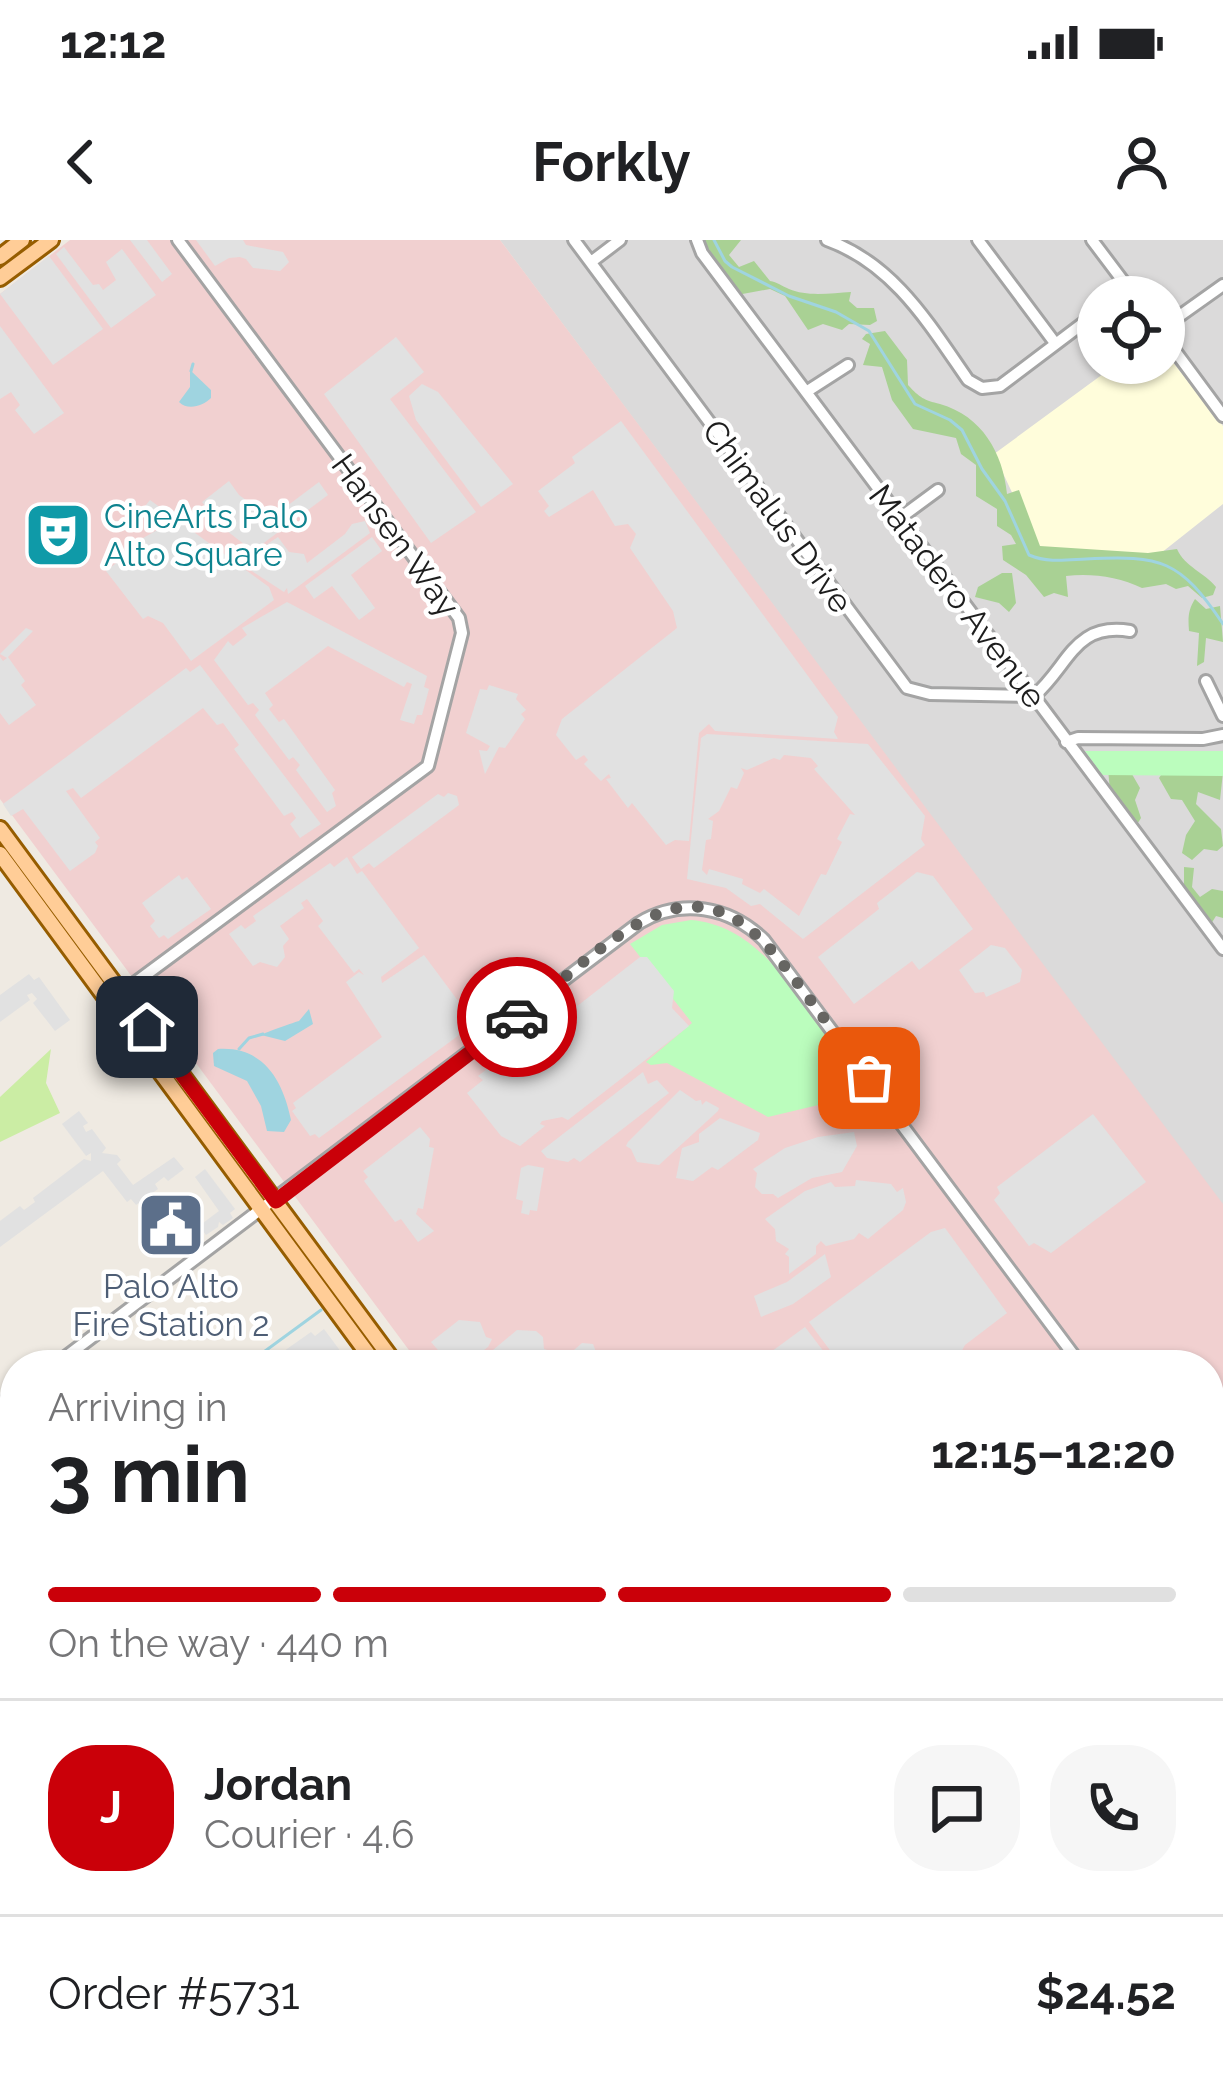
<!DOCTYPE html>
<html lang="en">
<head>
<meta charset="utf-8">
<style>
	body { margin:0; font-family:Raleway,sans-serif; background:#f6f6f6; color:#202124; height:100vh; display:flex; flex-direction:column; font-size:45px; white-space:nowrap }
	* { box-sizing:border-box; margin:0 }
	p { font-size:39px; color:#757577 }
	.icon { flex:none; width:66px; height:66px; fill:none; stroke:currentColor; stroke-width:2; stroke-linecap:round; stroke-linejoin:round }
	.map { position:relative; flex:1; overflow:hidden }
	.drawer { position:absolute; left:0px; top:1110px; width:1224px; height:747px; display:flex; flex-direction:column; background:#fff; border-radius:48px 48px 0 0; box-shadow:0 3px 9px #0004 }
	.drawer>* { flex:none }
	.fabs { position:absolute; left:1077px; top:36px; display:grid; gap:24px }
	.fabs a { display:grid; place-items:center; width:108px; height:108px; border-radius:50%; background:#fff; box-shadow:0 3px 9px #0004; font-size:60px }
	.pin { position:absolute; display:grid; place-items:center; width:102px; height:102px; color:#fff; margin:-51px; border-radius:24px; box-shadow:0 6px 18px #0006 }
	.courier { position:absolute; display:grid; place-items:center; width:120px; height:120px; margin:-60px; border:9px solid #ca0009; border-radius:50%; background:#fff; color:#222; box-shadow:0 3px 15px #0007 }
	.headline em { font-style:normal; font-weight:700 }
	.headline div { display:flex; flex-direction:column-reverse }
	.headline { display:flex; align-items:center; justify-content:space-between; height:204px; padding:0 48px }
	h1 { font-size:78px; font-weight:700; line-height:90px }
	.bar { display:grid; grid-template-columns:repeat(4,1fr); gap:18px 12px; align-content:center; height:144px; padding:0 48px }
	.bar i { height:15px; border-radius:9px; background:#e0e0e0 }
	.bar .on { background:#ca0009 }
	.bar p { grid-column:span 4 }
	.line { display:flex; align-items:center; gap:30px; padding:0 48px; border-top:3px solid #e0e0e0 }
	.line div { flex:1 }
	.round { display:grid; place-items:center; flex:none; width:126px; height:126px; border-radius:48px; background:#f6f6f6 }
	.status { display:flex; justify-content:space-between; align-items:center; height:84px; padding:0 60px; background:#fff; direction:ltr }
	.status svg { height:33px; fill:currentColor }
	header { display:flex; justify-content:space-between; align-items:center; height:156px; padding:0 48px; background:#fff; font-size:54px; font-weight:700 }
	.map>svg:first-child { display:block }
	.residential { fill:#dbdada; fill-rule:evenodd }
	.commercial { fill:#f1d0d0 }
	.education { fill:#fffddb }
	.grass { fill:#cbeda4 }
	.forest { fill:#a9d194 }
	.park { fill:#bbfdbd }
	.parking { fill:#e1e1e1; fill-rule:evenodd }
	.water { fill:#9fd4e0 }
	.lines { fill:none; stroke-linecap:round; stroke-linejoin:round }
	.stream { stroke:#9fd4e0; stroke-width:3 }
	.minor-casing { stroke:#a4a4a4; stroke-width:16 }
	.major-casing { stroke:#965d00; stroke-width:20 }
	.minor { stroke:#fff; stroke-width:10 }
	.major { stroke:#ffcd97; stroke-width:14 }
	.done { stroke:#666562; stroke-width:12; stroke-dasharray:0 21.6 }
	.route { stroke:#ca0009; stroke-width:15 }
	.labels { text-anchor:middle; stroke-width:9; stroke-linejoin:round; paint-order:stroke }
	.culture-label { font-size:33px; fill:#0d838f; stroke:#fff; text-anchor:start }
	.street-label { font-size:33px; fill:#1d1d1d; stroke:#fff }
	.service-label { font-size:33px; fill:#4e5e75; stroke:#fff }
</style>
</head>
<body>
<div class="status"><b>12:12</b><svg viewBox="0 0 49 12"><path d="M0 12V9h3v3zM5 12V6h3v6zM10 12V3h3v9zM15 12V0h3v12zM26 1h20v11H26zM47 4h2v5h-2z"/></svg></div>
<header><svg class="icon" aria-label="back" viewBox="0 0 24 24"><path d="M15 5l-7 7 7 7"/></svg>Forkly<svg class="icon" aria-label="person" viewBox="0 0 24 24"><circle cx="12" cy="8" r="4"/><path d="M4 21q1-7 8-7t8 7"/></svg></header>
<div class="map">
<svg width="1223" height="1855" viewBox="0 0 1223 1855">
	<rect width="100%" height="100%" fill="#efeae2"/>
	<!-- residential -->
	<path class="residential" d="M500,0H1223V966ZM1098,57H1164V123H1098Z
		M15,1812V1842H808L802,1855H339L332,1847L322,1855H0V1824Z"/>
	<!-- commercial -->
	<path class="commercial" d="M70,0H500L1223,964V1855H962L953,1842H1209V1125H420L0,559V54Z"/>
	<!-- education -->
	<path class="education" d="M1164,111L1223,186V264L1156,317L1038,308L994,214L1118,123H1164Z"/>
	<!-- grass -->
	<path class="grass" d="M51,809L46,843L60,873L0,902V857Z"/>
	<!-- forest -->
	<path class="forest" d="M703,0H741L729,15L739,27L754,21L770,41C777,42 782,46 789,49C807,57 832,53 851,52L849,61L857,68H874L877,81L870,85L849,84L842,90L823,84L808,90L785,56L770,49L737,55L707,15Z
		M885,91L907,120L908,145C920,158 924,160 940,164C982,176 1003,213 1007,254L1019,250L1040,306L1148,313L1177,309C1185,327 1204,332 1216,347L1213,355L1202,358L1188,346L1176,349L1166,344L1142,348C1119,337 1092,333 1066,336L1068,357L1054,353L1044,357L1026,335L1003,320L1002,306L1016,304L1011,295L997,286V269L976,256V225L961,214L956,198L913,189L892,160L882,127L863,125L870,104L862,99L866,94Z
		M1002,333H1012L1016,363L1009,372L999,363L975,357L978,347Z
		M1195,359L1206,369L1220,366L1223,402L1206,398L1204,422L1197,426L1199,393L1189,391C1188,378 1188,370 1195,359Z
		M1108,529H1129L1140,548L1135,560L1141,578L1136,586L1110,551Z
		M1165,529L1223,532L1220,560L1198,552L1196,564L1221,589L1223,606L1217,611L1204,609L1192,620L1182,613L1186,595L1195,581L1182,560L1171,559L1159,538Z
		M1184,627L1194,628L1192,647L1200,657L1212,649L1223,651V678L1216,676L1211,684L1184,651Z"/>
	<!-- park -->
	<path class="park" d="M1085,511H1223V536L1102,535Z
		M691,680C771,687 807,778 854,833L853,845L831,862L768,877L667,823L651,825L646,822L692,783L630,704L662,685Z"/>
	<!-- parking -->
	<path class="parking" d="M130,0H147L172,34L162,42Z
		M196,0H243L246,5L283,12L289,22L280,31L253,28L246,19L240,17L229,18L215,26Z
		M64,7L93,45L99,44L103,50L116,40L106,22L122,9L156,55L111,88L56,14Z
		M49,16L103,89L53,125L0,54Z
		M0,86L64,173L34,194L15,170L20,165L11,152L0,159Z
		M396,97L424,132L390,159L476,272L431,303L324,154Z
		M422,144L438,152L513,244L481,267L416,180L409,156Z
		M621,181L838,477L834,492L838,499L715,491L709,484L699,493L689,601L675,600L666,605L632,563L628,568L606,539L611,538L609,534L601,541L584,524L588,520L584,515L576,520L556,495L562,479L677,388L673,371L630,308L636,294L628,284L615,286L593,250L549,277L544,271L549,266L538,251L575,223L572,217Z
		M229,241L239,255L271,278L319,242L328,255L253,311L201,271L205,266L202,262Z
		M150,260L269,347L274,360L191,421L163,383L148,376L143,379L106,331L138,306L136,302L159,289L141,271Z
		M365,281L370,293L288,354L287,348L284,352L244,326L254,313L278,297L289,312L304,314L307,323L345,294L352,284Z
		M372,297L382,311L351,335L375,368L359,380L332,346L314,359L305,346Z
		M287,362L427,436L424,447L429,449L422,475H417L414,484L400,480L412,444L407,442L404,447L328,406L265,453L273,465L269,469L279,482L284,479L335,550L332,553L336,566L327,572L296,530L300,525L293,517L289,520L255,475L259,470L253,463L248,465L214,420L228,401L233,406L247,395L242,388Z
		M26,388L33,391L8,417L25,441L21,445L36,465L9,485L0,473V417L3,421L7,418L0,414Z
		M200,425L321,584L300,598L290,584L296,578L292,572L284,576L234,509L239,505L223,483L217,485L203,468L81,558L73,548L66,551L100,598L95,602L98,606L95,613L70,631L23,569L11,576L3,564L186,428L190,432Z
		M489,445L518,454L516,459L526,470L521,474L525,479L505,508L499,507L485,534L479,510L487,511L490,506L466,493L480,449L487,450Z
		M707,494L868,504L925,576L921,599L925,605L803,699L760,664L751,666L726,648L687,639L701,498ZM784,515L811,518L818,526L814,529L855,575L850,574L837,599L842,602L826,635L821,634L799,676L764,649L760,653L742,644L743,639L709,629L707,635L702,630L706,600L711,599L713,581L708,579L719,571L731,547L737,549L744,533L741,528L747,530L774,518L780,520Z
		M448,553L457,556L459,565L374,628L369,623L361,629L352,617L438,554L444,557Z
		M347,617L357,634L362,631L419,708L381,737L382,743L424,715L470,777L466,781L470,787L319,898L315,894L310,896L292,871L296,868L293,863L382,797L346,742L359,732L364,735L359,729L354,733L318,686L323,681L307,659L301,663L304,668L280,686L289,699L283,706L285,717L277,727L260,722L253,726L229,694L241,685L245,689L256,681L253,676L330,623L334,627Z
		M917,632L933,636L973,689L919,730L912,721L854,764L818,717L879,669L877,663Z
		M179,635L182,640L187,637L211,669L168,699L164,695L159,698L150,686L155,681L142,663Z
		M991,705L1005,708L1022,730L1020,742L986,757L984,752L975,753L959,730Z
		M640,717H647L674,751L672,768L689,786L568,880L562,877L542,881L540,884L545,886L520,906L501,896L467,853L483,840L478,836L519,804L526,806Z
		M29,734L34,740L39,737L70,780L55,791L33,763L37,759L32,753L27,755L30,760L0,782V755Z
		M643,832L648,844L657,840L669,853L580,922L574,918L568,922L547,918L541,911Z
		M680,850L696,861L701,860L702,865L706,861L719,868L718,871L659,925L637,922L631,909L626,906L628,902Z
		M79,871L88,883L83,886L86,892L92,889L106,908L102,913L117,915L121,920L117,924L133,945L174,917L184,929L168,941L164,937L155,944L158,949L136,965L131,959L127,962L103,931L0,1007V981L20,966L24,970L35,962L33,958L84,919L91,921V913L86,916L62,884Z
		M1093,874L1146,942L1051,1013L1034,1003L1029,1006L994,960L1000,953L997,947Z
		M720,878L760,893L758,900L718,930L712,927L693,941L676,938L682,908L699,902V894Z
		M420,887L430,899L429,907L434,908L423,969L418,968L416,974L434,991L418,1002L401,979L395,982L364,941L368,937L363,931Z
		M854,892L857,906L842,932L812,938L778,958L773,954H762L755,947L757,933L753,929L785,908L818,897Z
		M528,925L544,928L537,971L530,970L529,975L521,973L523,961L516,959L521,928Z
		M205,929L235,969L230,973L233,978L223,985L219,982L218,987L206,995L199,986L219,971L195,937Z
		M856,940L891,944L897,952L903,948L906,962L903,970L868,999L859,993L854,999L826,1006L821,1001L816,1006V1014L789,1034V1017L785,1014L789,1009L776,1001L775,989L765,979L805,951L831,942L835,947L855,946Z
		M945,988L1007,1073L965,1105L956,1121L960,1125H841L809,1082L931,992Z
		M825,1014L831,1037L793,1064L761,1077L754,1056L787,1042Z
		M459,1080L480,1082L486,1097L492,1099L488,1107L465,1125H451L431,1102Z
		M805,1087L834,1125H753Z
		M324,1089L344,1116L333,1125H272L279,1119L277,1116L311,1092L315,1096Z
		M517,1090L536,1091L543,1097L544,1109L550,1111L538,1125H475Z
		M582,1103L593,1104L601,1125H557Z
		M1223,1178V1231L1209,1241V1196Z
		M0,1211L15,1231V1289L0,1300V1273L12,1263L0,1247Z
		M967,1842L1001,1845L1032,1842L1024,1848L1018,1844L1015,1847L1018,1851L1013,1855H977Z"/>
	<!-- water -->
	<path class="water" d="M190,130L211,150V158C203,166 188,171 179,162L190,147Z
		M309,769L313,784L285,801L261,795C267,792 289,784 299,781Z
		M218,809C264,806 283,841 291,880L284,892L267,891L261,866L247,841L214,826L213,813Z"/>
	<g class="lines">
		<!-- stream -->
		<path class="stream" d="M714,0L725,21L732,27L789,56L836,72L869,91L915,164L950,180L962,190L982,229L1005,261L1029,315C1048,323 1066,320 1086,319C1162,315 1180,320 1223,384
			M191,131L193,124
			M239,809L249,798L263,794
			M246,1125L321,1070
			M0,1305L15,1294"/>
		<defs>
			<path id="minor" d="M574,0L907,448L930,454L1034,456C1069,426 1074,382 1130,391
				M697,0L702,13L1223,709
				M827,0C894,24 929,84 968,140L982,148L1000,146L1098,72
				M978,0L1055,103
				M1092,0L1135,57
				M591,22L620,0
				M1164,87L1223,45
				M1164,96L1223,176
				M806,152L848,125
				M900,278L938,250
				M1206,441L1223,476
				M1066,502L1078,498L1203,499L1223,495
				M109,762L428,526L462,393L459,378L178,0
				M55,1125L639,683C681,658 729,666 764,700L1081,1125
				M0,1165L15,1154
				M1209,1293L1223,1311
				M3,1322L15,1338
				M0,1395L15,1415
				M0,1439L15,1428
				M0,1576L15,1565
				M0,1713L15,1702
				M1209,1744L1223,1734
				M0,1814L15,1801
				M508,1842L513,1855
				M59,1855L74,1842
				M224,1855L234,1842
				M413,1855L415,1848L425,1844L433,1847L437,1855
				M712,1855L730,1842
				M1060,1855L1077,1842"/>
			<path id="major" d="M0,17L22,0
				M0,38L51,0
				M0,589L396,1125
				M0,614L376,1125
				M908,1842L918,1855
				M927,1842L937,1855"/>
		</defs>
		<!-- minor casing -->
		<use href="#minor" class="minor-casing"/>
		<!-- major casing -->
		<use href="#major" class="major-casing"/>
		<!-- minor -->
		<use href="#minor" class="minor"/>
		<!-- major -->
		<use href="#major" class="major"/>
	</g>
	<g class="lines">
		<!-- done -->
		<path class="done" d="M517,777C557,746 605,698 651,677C725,641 769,705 808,757C828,784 849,811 869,838"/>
		<!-- route -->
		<path class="route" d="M147,787L276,961L517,777"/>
	</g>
	<!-- icons -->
	<defs>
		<symbol id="theatre-square" viewBox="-11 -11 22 22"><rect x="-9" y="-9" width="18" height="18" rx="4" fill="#0f9aa8" stroke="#fff"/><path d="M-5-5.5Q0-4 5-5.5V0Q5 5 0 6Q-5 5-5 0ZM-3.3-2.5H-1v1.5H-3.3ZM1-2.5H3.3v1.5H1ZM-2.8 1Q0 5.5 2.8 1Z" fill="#fff"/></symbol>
		<symbol id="civic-square" viewBox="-11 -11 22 22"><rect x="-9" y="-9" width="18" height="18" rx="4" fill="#5c6f8a" stroke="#fff"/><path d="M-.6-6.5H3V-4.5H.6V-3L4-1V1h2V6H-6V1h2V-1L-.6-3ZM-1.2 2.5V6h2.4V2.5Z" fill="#fff"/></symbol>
	</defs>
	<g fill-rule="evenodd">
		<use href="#theatre-square" x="20" y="257" width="76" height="76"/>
		<use href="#civic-square" x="133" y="947" width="76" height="76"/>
	</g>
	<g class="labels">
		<!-- culture labels -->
		<g class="culture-label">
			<text x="104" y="288">CineArts Palo<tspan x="104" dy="38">Alto Square</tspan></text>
		</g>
		<!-- street labels -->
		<g class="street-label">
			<text transform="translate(778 276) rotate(54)" y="12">Chimalus Drive</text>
			<text transform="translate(396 295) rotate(54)" y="12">Hansen Way</text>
			<text transform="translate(958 356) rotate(53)" y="12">Matadero Avenue</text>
		</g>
		<!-- service labels -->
		<g class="service-label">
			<text x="171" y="1058">Palo Alto<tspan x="171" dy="38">Fire Station 2</tspan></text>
		</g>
	</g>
</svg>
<div class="fabs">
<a><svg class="icon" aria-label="locate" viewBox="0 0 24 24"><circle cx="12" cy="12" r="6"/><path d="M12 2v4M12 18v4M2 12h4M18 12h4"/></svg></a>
</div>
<div class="pin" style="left:869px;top:838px;background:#ea580c"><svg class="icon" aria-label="bag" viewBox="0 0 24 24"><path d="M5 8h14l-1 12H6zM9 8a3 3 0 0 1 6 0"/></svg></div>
<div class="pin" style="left:147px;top:787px;background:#1f2937"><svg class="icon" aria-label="home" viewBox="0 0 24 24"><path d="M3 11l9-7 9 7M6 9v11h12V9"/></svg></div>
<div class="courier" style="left:517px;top:777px"><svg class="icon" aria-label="car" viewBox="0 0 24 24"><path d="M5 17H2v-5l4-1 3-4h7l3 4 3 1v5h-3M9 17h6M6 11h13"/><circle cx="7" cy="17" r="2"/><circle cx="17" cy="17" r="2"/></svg></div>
<section class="drawer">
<div class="headline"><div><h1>3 min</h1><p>Arriving in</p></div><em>12:15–12:20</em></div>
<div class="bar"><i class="on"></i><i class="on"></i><i class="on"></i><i></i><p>On the way · 440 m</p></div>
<div class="line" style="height:216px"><b class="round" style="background:#ca0009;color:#fff">J</b><div><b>Jordan</b><p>Courier · 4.6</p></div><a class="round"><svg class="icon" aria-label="chat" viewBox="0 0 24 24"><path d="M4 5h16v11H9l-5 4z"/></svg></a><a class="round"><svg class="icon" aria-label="phone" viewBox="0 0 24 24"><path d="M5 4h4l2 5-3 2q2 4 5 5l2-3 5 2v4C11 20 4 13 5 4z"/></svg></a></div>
<div class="line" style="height:156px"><div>Order #5731</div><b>$24.52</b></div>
</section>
</div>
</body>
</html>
